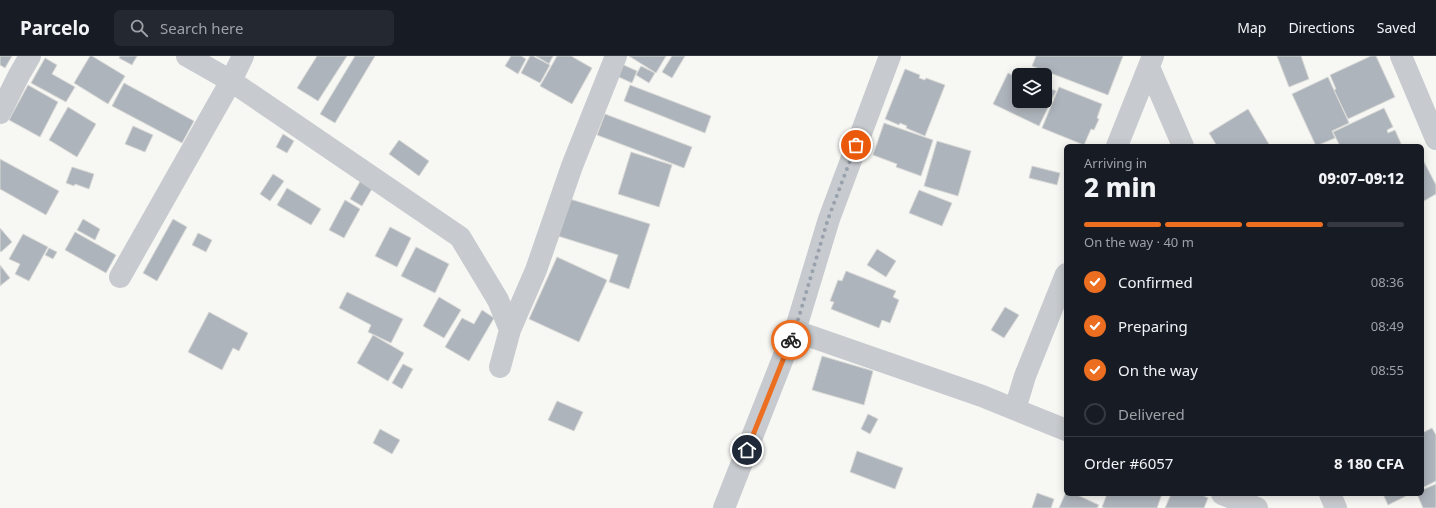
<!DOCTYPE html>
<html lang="en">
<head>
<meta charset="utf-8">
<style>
	body { margin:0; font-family:"Noto Sans",sans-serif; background:#242831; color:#f1f3f6; height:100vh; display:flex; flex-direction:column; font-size:15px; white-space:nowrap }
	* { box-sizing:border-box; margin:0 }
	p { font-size:13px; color:#9ea1a6 }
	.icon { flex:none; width:22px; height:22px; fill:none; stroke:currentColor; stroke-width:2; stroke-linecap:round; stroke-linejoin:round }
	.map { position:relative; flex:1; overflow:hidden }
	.side { position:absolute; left:1064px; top:88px; width:360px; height:352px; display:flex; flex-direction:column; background:#171b24; border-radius:6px; box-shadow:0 2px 10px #0003 }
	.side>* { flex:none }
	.fabs { position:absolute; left:1012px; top:12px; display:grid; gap:8px }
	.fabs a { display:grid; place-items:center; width:40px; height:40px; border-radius:6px; background:#171b24; box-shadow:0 2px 10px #0003; font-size:20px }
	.pin { position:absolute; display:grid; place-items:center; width:34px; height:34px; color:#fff; margin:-17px; border:2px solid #fff; border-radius:50%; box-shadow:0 1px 4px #0007 }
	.courier { position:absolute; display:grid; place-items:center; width:40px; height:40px; margin:-20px; border:3px solid #eb6e21; border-radius:50%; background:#fff; color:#222; box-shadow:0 1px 5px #0007 }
	.summary em { font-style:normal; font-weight:800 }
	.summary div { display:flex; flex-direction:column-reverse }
	.summary { display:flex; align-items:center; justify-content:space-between; height:68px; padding:0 20px }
	h1 { font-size:26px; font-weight:800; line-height:30px }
	.bar { display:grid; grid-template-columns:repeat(4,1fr); gap:6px 4px; align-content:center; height:48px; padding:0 20px }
	.bar i { height:5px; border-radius:3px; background:#363941 }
	.bar .active { background:#eb6e21 }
	.bar p { grid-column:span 4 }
	.line { display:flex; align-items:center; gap:10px; padding:0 20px; border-top:1px solid #363941 }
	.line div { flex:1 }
	ol { padding:0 20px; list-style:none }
	li { display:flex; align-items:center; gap:12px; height:44px }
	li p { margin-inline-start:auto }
	li .icon { padding:4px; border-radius:50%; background:#eb6e21; color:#fff; stroke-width:4 }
	li:last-child { color:#9ea1a6 }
	li i { width:22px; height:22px; border:2px solid #363941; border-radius:50% }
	header { display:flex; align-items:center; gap:24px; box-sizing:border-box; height:56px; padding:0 20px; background:#171b24; border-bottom:1px solid #363941 }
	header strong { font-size:19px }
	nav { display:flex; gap:22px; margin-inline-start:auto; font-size:14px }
	.search { width:280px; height:36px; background:#242831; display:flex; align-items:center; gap:10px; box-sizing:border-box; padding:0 14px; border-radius:6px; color:#9ea1a6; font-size:15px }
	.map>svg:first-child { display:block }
	.building { fill:#aeb4bb; stroke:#d8d9d6 }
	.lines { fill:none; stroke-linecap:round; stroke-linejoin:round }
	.minor { stroke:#c7cace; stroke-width:22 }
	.done { stroke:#98a1ac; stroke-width:4; stroke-dasharray:0 7.2 }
	.route { stroke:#eb6e21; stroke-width:5 }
</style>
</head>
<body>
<header>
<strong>Parcelo</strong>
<div class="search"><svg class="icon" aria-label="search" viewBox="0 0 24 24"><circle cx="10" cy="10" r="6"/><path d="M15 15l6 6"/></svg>Search here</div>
<nav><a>Map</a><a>Directions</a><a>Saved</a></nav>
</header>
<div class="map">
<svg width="1436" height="452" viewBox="0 0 1436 452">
	<rect width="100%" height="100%" fill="#f7f7f4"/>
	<!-- building -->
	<path class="building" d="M0,0H12L5,12L0,9Z
		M90,0H92L125,20L108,48L74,27Z
		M120,0H137L132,9L119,2Z
		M317,0H347L318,45L297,32Z
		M355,0H375L335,67L320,58Z
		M511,0H521L526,3L518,18L505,10Z
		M530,0H533L550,9L540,27L521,17Z
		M536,0H553L549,8Z
		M557,0H571L592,12L572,48L540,30Z
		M629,0H666L656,17Z
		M672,0H685L672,22L662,16Z
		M1036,0H1123L1108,39L1032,10Z
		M1277,0H1301L1309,23L1289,31Z
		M1371,0H1376L1395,41L1348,63L1334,34L1336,33L1330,19Z
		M45,2L57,9L52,18L75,31L66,46L31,27Z
		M617,6L637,15L632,27L612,18Z
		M641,10L655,17L649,27L636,19Z
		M905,13L920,19L919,22L925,24L926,22L945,29L925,80L906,72L907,70L900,67L899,69L885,63Z
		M1008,17L1019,22V45H1045V30L1056,35L1039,70L993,48Z
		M1328,21L1349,67L1332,75L1335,82L1316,90L1292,38Z
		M124,27L194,65L182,87L112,50Z
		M28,29L58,46L40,81L9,64Z
		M630,29L711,60L705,77L624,45Z
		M1059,31L1102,48L1097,62L1099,63L1094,74L1091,73L1084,89L1042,72Z
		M68,51L96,68L77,101L49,84Z
		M1384,52L1393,71L1387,74L1388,77L1395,74L1402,90H1340L1333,76Z
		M1248,53L1270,90H1217L1209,77Z
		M605,58L692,91L684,112L597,79Z
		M884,67L933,84L921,120L896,111L897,108L873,99Z
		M133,70L153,79L145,96L125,88Z
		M283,78L294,85L287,97L276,91Z
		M399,84L429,105L419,120L389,98Z
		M937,85L971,95L958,140L924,130Z
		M631,96L672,109L659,151L618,138Z
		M0,103L59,135L46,159L0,133Z
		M1423,104L1436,129V138L1422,146V105Z
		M1032,110L1060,117L1057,129L1029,122Z
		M72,111L94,118L89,133L75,128L74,130L66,127Z
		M273,118L284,125L270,145L260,138Z
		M361,124L373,131L362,150L350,143Z
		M287,132L321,153L311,169L277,149Z
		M919,134L952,147L942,170L909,157Z
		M570,143L650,168L629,233L609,226L618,199L558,180Z
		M345,144L360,153L344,182L329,174Z
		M83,163L100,173L95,184L77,174Z
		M173,163L187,171L157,225L143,217Z
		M390,171L411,182L397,211L375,200Z
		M0,172L12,186L1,196L0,195Z
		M75,176L116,199L106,217L65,194Z
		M198,177L212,184L206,196L192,189Z
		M23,178L48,191L29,225L15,218L20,208L9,203Z
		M416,191L449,208L435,237L401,220Z
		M49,192L57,196L53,203L45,199Z
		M877,193L896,205L886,221L867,209Z
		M557,201L607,224L579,286L529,263Z
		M0,209L10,222L0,230Z
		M846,215L896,235L893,241L899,244L890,267L882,264L879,272L831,253L834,246L830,245L838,224L842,225Z
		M347,236L403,263L391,287L368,276L371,269L339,252Z
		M439,241L461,254L444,282L423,270Z
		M1005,251L1019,259L1004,282L991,274Z
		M482,254L494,262L469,305L445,291L462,262L474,268Z
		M209,256L248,277L239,295L233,292L222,314L188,296Z
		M373,279L404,297L388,325L357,307Z
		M822,300L873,315L864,349L812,334Z
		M403,308L413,313L402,333L392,327Z
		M557,345L583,356L574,375L548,364Z
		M868,358L878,363L870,378L861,373Z
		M1432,372L1436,379V425L1422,432V377Z
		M380,373L400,384L392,398L373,387Z
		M857,395L903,412L895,433L850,416Z
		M1436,428V452H1423L1417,438H1422V434Z
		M1066,436V438H1075L1099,449L1097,452H1059Z
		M1037,437L1054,443L1051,452H1032Z
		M1107,438H1162L1157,452H1105L1102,451Z
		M1171,438H1200L1208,442L1204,452H1165Z
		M1383,438H1410L1388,449Z"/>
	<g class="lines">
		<!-- minor -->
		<path class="minor" d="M187,0L231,25L460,181L498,244L510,274
			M1401,0L1436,83
			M1149,11L1183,90
			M0,57L19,19L30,0
			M1117,90L1153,0
			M120,221L231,25L243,0
			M795,275L982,340L1066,374
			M500,311L510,274L536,214L572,110L616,0
			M1015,353L1025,320L1066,218
			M1222,438L1257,452
			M1330,438L1336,452
			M724,452L787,292L795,275L829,163L890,0"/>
	</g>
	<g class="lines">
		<!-- done -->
		<path class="done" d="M791,284L795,274L828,163L856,89"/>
		<!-- route -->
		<path class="route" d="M747,394L791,284"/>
	</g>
</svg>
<div class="fabs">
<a><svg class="icon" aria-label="layers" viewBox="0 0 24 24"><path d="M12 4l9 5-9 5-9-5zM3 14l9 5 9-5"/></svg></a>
</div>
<div class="pin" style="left:856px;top:89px;background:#ea580c"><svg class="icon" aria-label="bag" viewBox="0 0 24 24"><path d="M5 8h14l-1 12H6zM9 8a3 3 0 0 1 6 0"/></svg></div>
<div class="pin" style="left:747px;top:394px;background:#1f2937"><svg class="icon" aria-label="home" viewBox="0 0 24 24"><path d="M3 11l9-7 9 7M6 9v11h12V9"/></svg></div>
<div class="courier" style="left:791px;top:284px"><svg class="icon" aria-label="bike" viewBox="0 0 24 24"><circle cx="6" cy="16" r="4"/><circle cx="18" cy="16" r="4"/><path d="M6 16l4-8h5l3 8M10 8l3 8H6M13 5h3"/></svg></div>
<section class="side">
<div class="summary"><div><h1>2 min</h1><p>Arriving in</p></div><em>09:07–09:12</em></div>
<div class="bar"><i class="active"></i><i class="active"></i><i class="active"></i><i></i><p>On the way · 40 m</p></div>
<ol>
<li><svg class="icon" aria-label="check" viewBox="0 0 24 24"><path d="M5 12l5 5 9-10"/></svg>Confirmed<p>08:36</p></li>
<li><svg class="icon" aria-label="check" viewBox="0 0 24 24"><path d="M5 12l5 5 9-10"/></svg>Preparing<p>08:49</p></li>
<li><svg class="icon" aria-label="check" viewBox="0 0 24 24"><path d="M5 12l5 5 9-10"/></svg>On the way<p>08:55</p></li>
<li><i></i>Delivered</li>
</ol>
<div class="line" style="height:52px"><div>Order #6057</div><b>8 180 CFA</b></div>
</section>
</div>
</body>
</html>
